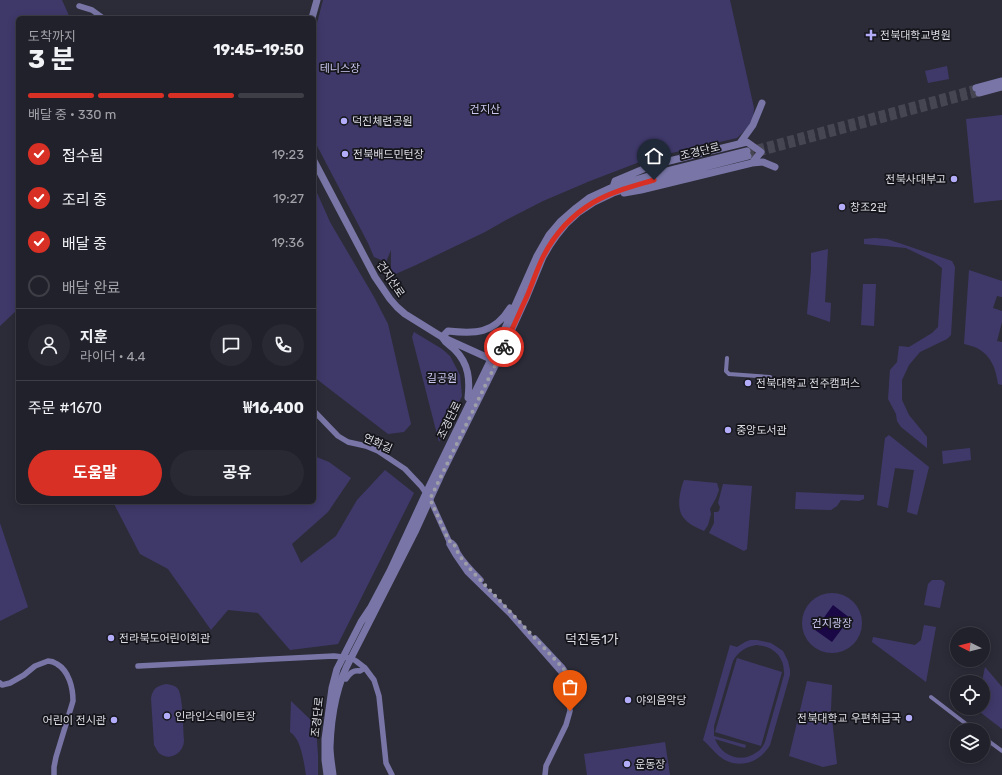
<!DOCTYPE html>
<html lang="ko">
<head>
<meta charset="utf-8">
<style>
	body { margin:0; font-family:Rubik,"Noto Sans KR",sans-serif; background:#292933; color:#f1f3f6; height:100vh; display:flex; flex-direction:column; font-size:15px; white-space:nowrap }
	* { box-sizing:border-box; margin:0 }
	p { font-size:13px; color:#a2a3a9 }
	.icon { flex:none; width:22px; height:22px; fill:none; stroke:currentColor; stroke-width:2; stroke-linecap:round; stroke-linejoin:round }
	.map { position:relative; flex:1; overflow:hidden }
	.sheet { position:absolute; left:16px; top:16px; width:300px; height:488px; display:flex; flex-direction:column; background:#21212b; border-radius:6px; box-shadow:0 2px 10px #0003,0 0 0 1px #3e3e47 }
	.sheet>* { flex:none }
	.needle { width:26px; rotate:276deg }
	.tools { position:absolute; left:950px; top:627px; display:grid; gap:8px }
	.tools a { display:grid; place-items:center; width:40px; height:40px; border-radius:50%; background:#21212b; box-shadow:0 2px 10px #0003,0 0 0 1px #3e3e47; font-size:20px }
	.pin { position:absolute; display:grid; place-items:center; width:34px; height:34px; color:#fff; margin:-41px -17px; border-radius:50% 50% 50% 0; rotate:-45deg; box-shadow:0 0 4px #0007 }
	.pin .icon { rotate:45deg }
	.courier { position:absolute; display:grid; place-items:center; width:40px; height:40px; margin:-20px; border:3px solid #d93025; border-radius:50%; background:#fff; color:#222; box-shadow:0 1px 5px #0007 }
	.head em { font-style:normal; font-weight:700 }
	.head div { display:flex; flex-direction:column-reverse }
	.head { display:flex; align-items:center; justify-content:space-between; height:68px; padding:0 12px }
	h1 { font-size:26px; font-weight:700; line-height:30px }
	.bar { display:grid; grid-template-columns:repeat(4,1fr); gap:6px 4px; align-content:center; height:48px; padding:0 12px }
	.bar i { height:5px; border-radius:3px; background:#3e3e47 }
	.bar .current { background:#d93025 }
	.bar p { grid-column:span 4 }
	.line { display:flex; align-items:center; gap:10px; padding:0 12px; border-top:1px solid #3e3e47 }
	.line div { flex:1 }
	.round { display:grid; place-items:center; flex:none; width:42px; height:42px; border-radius:21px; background:#292933 }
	ol { padding:0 12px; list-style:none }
	li { display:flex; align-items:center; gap:12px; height:44px }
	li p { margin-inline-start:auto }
	li .icon { padding:4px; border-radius:50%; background:#d93025; color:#fff; stroke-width:4 }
	li:last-child { color:#a2a3a9 }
	li i { width:22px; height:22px; border:2px solid #3e3e47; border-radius:50% }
	.button { display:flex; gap:8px; margin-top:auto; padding:8px 12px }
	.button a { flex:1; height:46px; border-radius:24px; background:#d93025; color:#fff; font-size:16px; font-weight:700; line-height:46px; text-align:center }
	.button a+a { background:#292933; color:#f1f3f6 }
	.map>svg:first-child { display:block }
	.green { fill:#3f396a; fill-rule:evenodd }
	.water { fill:#1a0746 }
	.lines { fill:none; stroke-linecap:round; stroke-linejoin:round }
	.tertiary-tunnel { stroke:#464653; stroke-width:7; stroke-dasharray:7 3.5; stroke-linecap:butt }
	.pedestrian { stroke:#7976a7; stroke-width:4 }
	.minor { stroke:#7976a7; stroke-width:5.5 }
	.tertiary { stroke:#7976a7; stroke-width:7 }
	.done { stroke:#9e9ea9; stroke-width:4; stroke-dasharray:0 7.2 }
	.route { stroke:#d93025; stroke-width:5 }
	.poi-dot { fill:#b3adf9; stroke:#15151b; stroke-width:1.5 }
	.labels { text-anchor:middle; stroke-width:3.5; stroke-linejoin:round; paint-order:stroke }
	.poi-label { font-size:11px; fill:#dcdce5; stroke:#15151b; text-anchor:start }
	.park-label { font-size:11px; fill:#cac8ef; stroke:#15151b }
	.street-label { font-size:11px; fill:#dcdce5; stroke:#15151b }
	.quarter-label { font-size:13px; fill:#dcdce5; stroke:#15151b }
</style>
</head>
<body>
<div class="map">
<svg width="1002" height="775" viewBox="0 0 1002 775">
	<rect width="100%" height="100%" fill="#2c2c39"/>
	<!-- green -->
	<path class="green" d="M0,0H62L70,18H18V309L0,326Z
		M323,0H730L754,108L753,118L747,128L737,138L650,158L590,181L543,201L506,220L485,232L416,265L391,276V250L386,262L374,257L368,243L314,140V35Z
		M947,66L949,79L928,83L925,71Z
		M1002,115V200L974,203L966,119Z
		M314,186L330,222L374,297L388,324L411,424L404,432L388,434L314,377Z
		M875,238L887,239L952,261L955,267L951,335L947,339L920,352L909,365L902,380V400L909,415L927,437V448L901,427L897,421L896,414L888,399L890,370L897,362L899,346L909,347L932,333L938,327L942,268L933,261L906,248L864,244V239Z
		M828,249L825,302L831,303L830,322L807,314L811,269V253Z
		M969,270L1002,281V297L997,296L993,308L1002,311V322L997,341L1002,342V385L998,384C996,369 991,355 977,348C973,346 968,345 964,344Z
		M863,284H876L874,326L861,325Z
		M414,332L442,349L450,356L460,375L462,396L439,442L412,337Z
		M889,435L929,467L917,515L907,512L914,470L895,468L888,508L877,505L885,438Z
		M970,448L971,460L943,464L942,451Z
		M314,456L329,462L351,478L328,512L292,544L301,563L336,536L357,500L385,470L414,493L338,644L290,650L258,613L228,610L211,630L168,569L140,554L113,502H314Z
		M684,480L717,483L719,490L716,498L710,509L711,514L708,525L704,531C697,528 688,524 683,517C676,507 680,491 684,480Z
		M723,484L752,486L747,549L744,551L709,533L714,523V512H717L719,511L720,507L718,503Z
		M796,492L864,495V499L859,501L841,500L837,506L831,510L795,509Z
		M0,523L28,607L0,621Z
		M932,580H942L945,583L940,608L924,605L928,584Z
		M802 623a30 30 0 1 1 60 0a30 30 0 1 1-60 0Z
		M924,625L936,627L926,682L872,642L873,637L915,645L921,640Z
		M750,640H757L771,643L783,651L788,661L790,670V675L770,745C759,764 736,770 719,756C713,751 709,745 703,740L730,645L737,647L745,642ZM756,645C774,646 785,657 784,675L765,742C763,746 761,750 757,752C742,764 721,756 715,739L745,748L746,745L714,736V726L733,661C738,652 745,647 756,645Z
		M737,658L782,672L761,746L715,732Z
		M985,667L1002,687V729L976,709L977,708H983V682H982Z
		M807,681L832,685L831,710L837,764L823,767L789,756Z
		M166,684C171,685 175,685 178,689C183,696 183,730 184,740C184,753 170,762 159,753C157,751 156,748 154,745L151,698C153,688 157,686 166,684Z
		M291,701L316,725L318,756V775H306C304,763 301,738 290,732Z
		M665,742L670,775H587L584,754Z"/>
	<!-- water -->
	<path class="water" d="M833,605L850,618L832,642L815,630Z"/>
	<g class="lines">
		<!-- tertiary-tunnel -->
		<path class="tertiary-tunnel" d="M747,151L976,88
			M748,156L979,93"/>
		<!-- pedestrian -->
		<path class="pedestrian" d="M727,358L726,371L729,374L770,377
			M931,697L974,730
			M983,737L1002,751"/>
		<!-- minor -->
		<path class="minor" d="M79,6L92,10L103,18
			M314,411L338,436L348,442L366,446L378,451L405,469L421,486L430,499L449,541V544L456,556L467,572L510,614L567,679
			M449,541C455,543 456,548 458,553C464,563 473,572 481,580
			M535,638L563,668L567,674V684L570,711L566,725L546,766L545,775
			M138,666L334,656L351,658L356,661L365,668L374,680L379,696L386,763L392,775
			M342,678L346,679C350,673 353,670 360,671L365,668
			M0,683L2,685L10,683L24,675L35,666L48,661C51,661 54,662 57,664C69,671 73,688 73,701L56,757L54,767V775"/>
		<!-- tertiary -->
		<path class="tertiary" d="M312,18L317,0
			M976,88L1002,81
			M979,93L1002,87
			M740,143L753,125L762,103
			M314,161L375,277L390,299L397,307L405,314L442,337L495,361
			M613,187L615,181L653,165L747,142L761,152L752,163
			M624,193L641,190L752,163L763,162L775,167
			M472,399L468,398C470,380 469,364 455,350C450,345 446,344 442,337L448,331C475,334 494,334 510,308
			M327,775L325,760V739L332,688L337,669L361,622L371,607L390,571L426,493L494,353L537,256L549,235L560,222L576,208L589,198L615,186L655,174L747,151
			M333,775C332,766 330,756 330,747C331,717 336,685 351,658L415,532L441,475L497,362L527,296L543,257L550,245L557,235L566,224L579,212L594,202L613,193L654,180L748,156"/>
	</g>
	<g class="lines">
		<!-- done -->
		<path class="done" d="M504,347L430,499L449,541L453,542L459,555L471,570L563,668L567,674V684L570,711"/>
		<!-- route -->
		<path class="route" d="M504,347C512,329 520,312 528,294C533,282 537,269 543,257C554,235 572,215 594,202C613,191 634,186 654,180"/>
	</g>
	<!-- markers -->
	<g class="poi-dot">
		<path d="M869 29h4v4h4v4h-4v4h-4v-4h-4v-4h4z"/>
		<circle cx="344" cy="121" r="4"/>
		<circle cx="345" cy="154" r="4"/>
		<circle cx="954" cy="179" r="4"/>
		<circle cx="842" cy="207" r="4"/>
		<circle cx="748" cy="383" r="4"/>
		<circle cx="728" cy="430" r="4"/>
		<circle cx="111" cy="638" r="4"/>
		<circle cx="628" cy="700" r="4"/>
		<circle cx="167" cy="716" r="4"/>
		<circle cx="909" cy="718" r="4"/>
		<circle cx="114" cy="720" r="4"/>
		<circle cx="627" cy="764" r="4"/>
	</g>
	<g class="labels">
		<!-- poi labels -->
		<g class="poi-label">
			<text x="880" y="39">전북대학교병원</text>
			<text x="352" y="125">덕진체련공원</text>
			<text x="353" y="158">전북배드민턴장</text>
			<text x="946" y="183" text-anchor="end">전북사대부고</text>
			<text x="850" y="211">창조2관</text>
			<text x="756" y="387">전북대학교 전주캠퍼스</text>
			<text x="736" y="434">중앙도서관</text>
			<text x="119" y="642">전라북도어린이회관</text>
			<text x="636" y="704">야외음악당</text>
			<text x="175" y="720">인라인스테이트장</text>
			<text x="901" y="722" text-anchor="end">전북대학교 우편취급국</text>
			<text x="106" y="724" text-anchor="end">어린이 전시관</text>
			<text x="635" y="768">운동장</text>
		</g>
		<!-- park labels -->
		<g class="park-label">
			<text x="340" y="72">테니스장</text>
			<text x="485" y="113">건지산</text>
			<text x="442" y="382">길공원</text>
			<text x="832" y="627">건지광장</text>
		</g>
		<!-- street labels -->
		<g class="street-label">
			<text transform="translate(700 151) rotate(-14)" y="4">조경단로</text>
			<text transform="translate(391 279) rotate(56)" y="4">건지산로</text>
			<text transform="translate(449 420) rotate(-64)" y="4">조경단로</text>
			<text transform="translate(378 443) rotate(24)" y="4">연화길</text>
			<text transform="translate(317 717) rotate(-84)" y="4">조경단로</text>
		</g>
		<!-- quarter labels -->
		<g class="quarter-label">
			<text x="592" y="644">덕진동1가</text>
		</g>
	</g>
</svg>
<div class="tools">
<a><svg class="needle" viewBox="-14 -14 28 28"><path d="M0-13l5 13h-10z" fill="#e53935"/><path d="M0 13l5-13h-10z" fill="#a2a3a9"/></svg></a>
<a><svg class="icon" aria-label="locate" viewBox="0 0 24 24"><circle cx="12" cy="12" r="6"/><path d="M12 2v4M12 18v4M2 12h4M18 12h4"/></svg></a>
<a><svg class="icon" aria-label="layers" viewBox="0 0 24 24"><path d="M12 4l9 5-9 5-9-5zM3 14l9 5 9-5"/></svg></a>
</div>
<div class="pin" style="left:570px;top:711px;background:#ea580c"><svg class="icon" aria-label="bag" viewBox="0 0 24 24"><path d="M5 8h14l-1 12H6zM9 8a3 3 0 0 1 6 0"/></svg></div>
<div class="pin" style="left:654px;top:180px;background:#1f2937"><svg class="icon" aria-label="home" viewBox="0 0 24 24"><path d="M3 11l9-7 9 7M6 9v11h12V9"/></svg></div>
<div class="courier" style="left:504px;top:347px"><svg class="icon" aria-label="bike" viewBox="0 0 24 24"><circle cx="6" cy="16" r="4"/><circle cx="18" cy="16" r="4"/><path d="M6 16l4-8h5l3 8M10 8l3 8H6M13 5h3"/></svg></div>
<section class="sheet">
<div class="head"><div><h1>3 분</h1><p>도착까지</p></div><em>19:45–19:50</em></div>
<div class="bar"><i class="current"></i><i class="current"></i><i class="current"></i><i></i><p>배달 중 · 330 m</p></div>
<ol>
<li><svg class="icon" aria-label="check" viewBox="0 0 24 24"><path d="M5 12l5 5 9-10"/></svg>접수됨<p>19:23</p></li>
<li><svg class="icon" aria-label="check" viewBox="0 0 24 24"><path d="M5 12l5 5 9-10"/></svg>조리 중<p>19:27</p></li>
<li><svg class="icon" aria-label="check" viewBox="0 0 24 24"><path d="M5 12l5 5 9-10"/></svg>배달 중<p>19:36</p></li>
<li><i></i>배달 완료</li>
</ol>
<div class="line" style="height:72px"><a class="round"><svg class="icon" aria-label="person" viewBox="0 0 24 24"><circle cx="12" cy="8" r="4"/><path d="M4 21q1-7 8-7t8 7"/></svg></a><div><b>지훈</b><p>라이더 · 4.4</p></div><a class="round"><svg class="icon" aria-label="chat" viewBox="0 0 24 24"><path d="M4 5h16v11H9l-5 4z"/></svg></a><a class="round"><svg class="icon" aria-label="phone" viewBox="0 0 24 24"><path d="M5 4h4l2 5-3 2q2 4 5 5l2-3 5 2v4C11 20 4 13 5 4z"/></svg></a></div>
<div class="line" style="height:52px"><div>주문 #1670</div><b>₩16,400</b></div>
<div class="button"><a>도움말</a><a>공유</a></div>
</section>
</div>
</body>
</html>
